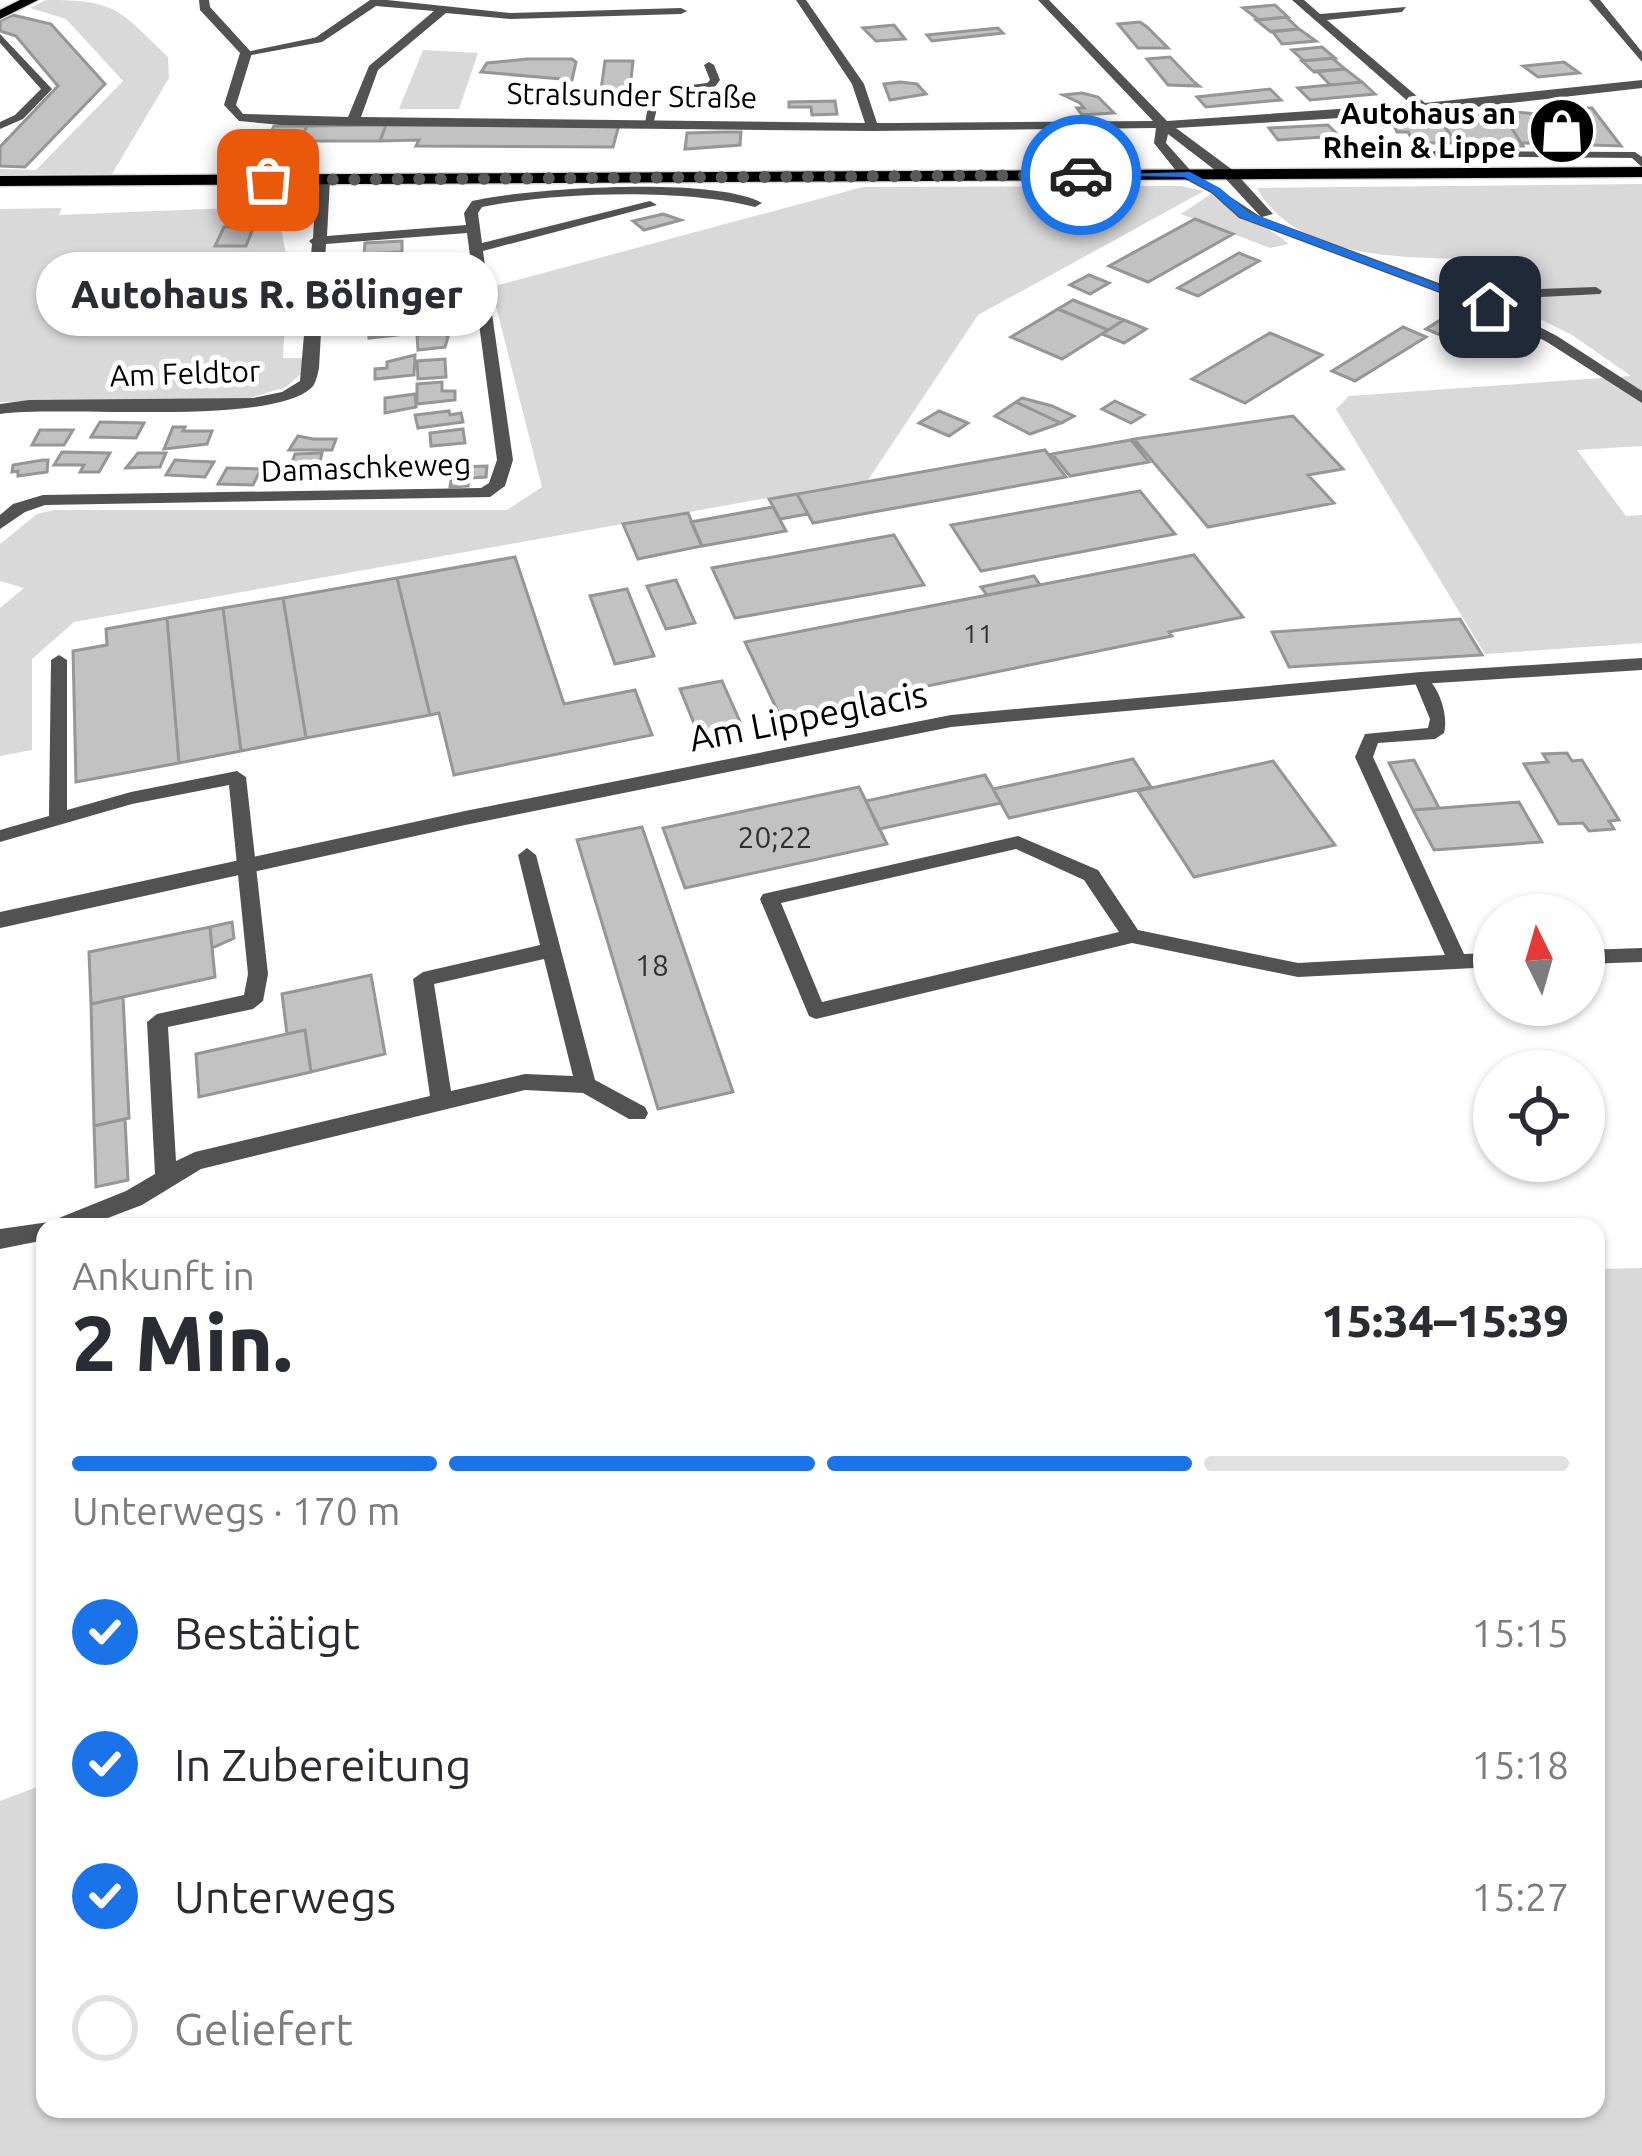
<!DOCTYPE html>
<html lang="de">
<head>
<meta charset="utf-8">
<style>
	body { margin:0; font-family:Ubuntu,sans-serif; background:#f2f2f3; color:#2b2b33; height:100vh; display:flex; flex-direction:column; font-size:45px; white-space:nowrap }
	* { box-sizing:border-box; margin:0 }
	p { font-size:39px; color:#7c7c81 }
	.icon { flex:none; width:66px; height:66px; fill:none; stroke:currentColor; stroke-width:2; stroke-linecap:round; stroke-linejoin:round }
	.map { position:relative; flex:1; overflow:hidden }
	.drawer { position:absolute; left:36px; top:1218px; width:1569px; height:900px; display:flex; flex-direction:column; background:#fff; border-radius:24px; box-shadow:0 3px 9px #0004 }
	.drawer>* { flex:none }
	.needle { width:78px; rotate:355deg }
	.fabs { position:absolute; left:1473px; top:894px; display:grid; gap:24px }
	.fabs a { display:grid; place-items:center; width:132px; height:132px; border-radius:50%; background:#fff; box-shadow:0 3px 9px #0004; font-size:60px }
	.pin { position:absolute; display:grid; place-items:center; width:102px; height:102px; color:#fff; margin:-51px; border-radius:24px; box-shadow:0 6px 18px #0006 }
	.courier { position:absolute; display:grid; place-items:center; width:120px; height:120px; margin:-60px; border:9px solid #1a73e8; border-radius:50%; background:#fff; color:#222; box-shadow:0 3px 15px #0007 }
	.bubble { position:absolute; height:84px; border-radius:42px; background:#fff; box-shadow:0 3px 9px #0004; font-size:39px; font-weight:800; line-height:84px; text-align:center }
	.head em { font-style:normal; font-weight:800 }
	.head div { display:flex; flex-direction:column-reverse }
	.head { display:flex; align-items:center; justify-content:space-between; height:204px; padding:0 36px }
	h1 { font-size:78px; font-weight:800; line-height:90px }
	.bar { display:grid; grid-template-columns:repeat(4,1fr); gap:18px 12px; align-content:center; height:144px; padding:0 36px }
	.bar i { height:15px; border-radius:9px; background:#e1e1e2 }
	.bar .active { background:#1a73e8 }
	.bar p { grid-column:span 4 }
	ol { padding:0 36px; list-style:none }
	li { display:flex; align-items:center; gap:36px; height:132px }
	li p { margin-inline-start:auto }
	li .icon { padding:12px; border-radius:50%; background:#1a73e8; color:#fff; stroke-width:4 }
	li:last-child { color:#7c7c81 }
	li i { width:66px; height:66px; border:6px solid #e1e1e2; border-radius:50% }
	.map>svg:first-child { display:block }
	.green { fill:#d9d9d9 }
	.building { fill:#c2c2c2; stroke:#969696; stroke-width:3 }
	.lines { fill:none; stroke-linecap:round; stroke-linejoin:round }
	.primary-casing { stroke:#dbdbdb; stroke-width:3 }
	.lane { fill:#525252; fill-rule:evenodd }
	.street { fill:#525252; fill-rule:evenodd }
	.primary { fill:#000; fill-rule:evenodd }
	.route { fill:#1a73e8 }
	.done { stroke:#595959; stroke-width:12; stroke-dasharray:0 21.6 }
	.labels { text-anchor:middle; stroke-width:10; stroke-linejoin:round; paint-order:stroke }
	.far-number-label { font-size:27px; fill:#303030 }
	.far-street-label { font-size:30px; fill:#000; stroke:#fff }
	.far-poi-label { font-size:30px; font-weight:bold; fill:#000; stroke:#fff; text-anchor:end }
	.number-label { font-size:30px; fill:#303030 }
	.street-label { font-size:36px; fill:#000; stroke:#fff }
</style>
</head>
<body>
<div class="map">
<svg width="1642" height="2156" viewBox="0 0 1642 2156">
	<rect width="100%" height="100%" fill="#fff"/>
	<!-- green -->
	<path class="green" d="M46,0C117,0 118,9 168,57L169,78L112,174L0,175V169L36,170L123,81L66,19L30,8Z
		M423,50L478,53L459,109H399Z
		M1642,184V446L1577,450L1626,516L1642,515V643L1485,654L1336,409L1349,396L1631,376L1572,335L1484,291L1488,284L1476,259C1406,258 1297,260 1257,188Z
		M1181,186L1204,191L978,315L868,480L74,622L32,659V750L0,756V608L24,588L0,581V544L37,514L54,510H507L542,487L491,287L863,187Z
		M1211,194C1235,216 1265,223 1289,244L1270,248L1181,214Z
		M62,208L59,215L230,208L280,225L288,263L283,358H303L301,374L286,387L247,399L0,402V209Z
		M1642,1268V2156H0V1801L45,1784V2109H1596V1269Z"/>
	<!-- building -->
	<path class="building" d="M1275,5L1288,17L1259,20L1243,8Z
		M13,15L51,24L105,84L25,167L0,166V147L58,86L16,36L0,31V21Z
		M1286,17L1299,29L1271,32L1256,20Z
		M1140,22L1147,27L1168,48H1138L1118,24Z
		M894,25L905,39L876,41L863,28Z
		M998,28L1003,33L932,41L927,35Z
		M1299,29L1316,41L1282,44L1272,31Z
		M1322,47L1335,58L1304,61L1292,50Z
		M1170,57L1194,82L1199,86L1168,85L1147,59Z
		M1332,58L1345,69L1314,72L1302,61Z
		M527,59H572L576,62L572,80L481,72L487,63Z
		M605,61H633L630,89L601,90Z
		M1564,62L1579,73L1538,77L1523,66Z
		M1345,69L1362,82L1330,85L1317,71Z
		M900,82L917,84L926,94L890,100L884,84Z
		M1362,82L1375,94L1310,100L1298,88Z
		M1270,89L1281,100L1206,107L1197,97Z
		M1082,93L1098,97L1114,113L1082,115L1077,108H1084L1080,103L1063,95Z
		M835,101L837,114L812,115L811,107H789V102Z
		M1567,108H1592L1621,146L1521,143L1504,116H1518L1515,112L1560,116L1558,113H1570Z
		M1439,116H1504L1523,146H1456Z
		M1413,118H1440L1455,143H1414L1408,132H1397L1393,124H1417Z
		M386,125L380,141H300L307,126Z
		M386,125H619L613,147L416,146L419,140L380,141Z
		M1328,125L1339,136L1278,140L1269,128Z
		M274,126H307L300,141H267Z
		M723,132H741L740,145L685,149L687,133Z
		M257,140L267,141H300L292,160H247Z
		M663,214L681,220L644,230L633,221Z
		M1195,219L1233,234L1148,282L1109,266Z
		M254,226L246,246H215L224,227Z
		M402,241V252L364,254L365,243Z
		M1239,253L1259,261L1198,296L1178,288Z
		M1089,275L1109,283L1090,294L1070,285Z
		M403,291L405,310L371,314V297Z
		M1073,300L1113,316L1124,320L1108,330L1058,309Z
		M436,309L439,319L447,318L448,323L422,327L421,322L415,323L412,312Z
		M1058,309L1108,330L1062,359L1011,337Z
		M406,319L407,334L369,338L368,327Z
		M1442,319L1473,331L1457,342L1426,329Z
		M1124,320L1146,329L1124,343L1102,334Z
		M1403,327L1426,337L1355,381L1332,371Z
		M444,333L448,337L445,347L418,350L417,335Z
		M1270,333L1322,355L1245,403L1192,379Z
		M415,355L414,375L375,379V369L387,368V362Z
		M445,359L446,377L418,379L417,361Z
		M442,382V391H455V400L417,404V384Z
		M415,394L416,407L385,413V398Z
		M1022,398L1052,406L1074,416L1061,423L1016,402Z
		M1115,401L1144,415L1131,423L1102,409Z
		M1016,402L1061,423L1030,434L995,416Z
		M449,411L450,415L461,413L463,422L418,428L415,415Z
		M939,411L968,423L949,436L919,423Z
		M1293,416L1343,469L1308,475L1334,503L1208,527L1134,439Z
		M100,422L144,423L136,438L91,437Z
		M173,427H185L183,431H212L207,444L164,449Z
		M463,429L465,443L431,446L430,433Z
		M40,430H73L64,445H32Z
		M298,436L313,439H336L332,450H289Z
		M1131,440L1149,462L1070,476L1052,454Z
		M1045,450L1066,477L813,523L797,494Z
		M62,452L110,453L99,472H80L84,465H54Z
		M138,453H166L160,467L126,468Z
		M322,453L319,466H326L318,482H285L295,454Z
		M411,458L435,462L424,476L400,472Z
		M43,460H48L47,472L18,476V471L12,472L13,465Z
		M175,460L190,461L214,462L205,477L166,475Z
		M487,466L486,477L469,478L468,486L450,487L453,467Z
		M227,468L261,469L253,485L218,484Z
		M1140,491L1175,534L981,571L951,525Z
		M797,494L808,514L780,519L769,499Z
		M773,507L786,531L702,546L691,522Z
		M688,513L702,546L638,559L623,524Z
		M894,535L924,585L735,618L712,568Z
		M1194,555L1243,617L1169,632L1172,636L780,716L745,642Z
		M515,557L564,704L635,690L652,735L454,775L439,713L430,715L397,578Z
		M1034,576L1040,585L987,595L981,587Z
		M397,578L430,715L306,738L283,598Z
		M676,580L695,623L666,629L647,586Z
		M627,589L654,656L615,664L590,596Z
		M283,598L306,738L241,751L223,608Z
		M223,608L241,751L179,763L167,618Z
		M167,618L179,763L76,782L73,651L107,645L106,629Z
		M1460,619L1482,655L1289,667L1272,632Z
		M722,681L741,724L698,733L680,689Z
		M1567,753L1572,761L1582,760L1619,820L1609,821L1614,829L1589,831L1583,823L1559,824L1524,764L1548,762L1543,754Z
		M1133,759L1151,787L1009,818L993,789Z
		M1414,760L1439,808L1413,810L1389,763Z
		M1273,761L1335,845L1194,877L1138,791Z
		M985,775L1001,803L879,829L866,801Z
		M859,787L887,844L685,888L663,828Z
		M1519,802L1542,842L1434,850L1413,810Z
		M642,827L733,1092L658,1109L577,840Z
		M232,922L234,938L212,948L210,927Z
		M210,927L215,977L91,1004L89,952Z
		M371,975L385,1054L311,1072L305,1030L287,1034L282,994Z
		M123,997L129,1118L94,1126L91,1004Z
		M305,1030L311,1072L199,1097L196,1054Z
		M125,1119L128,1180L96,1187L94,1126Z"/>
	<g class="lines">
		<defs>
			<path id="primary" d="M20,0H38L0,19V10Z
				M1642,167V177L0,186V176Z"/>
		</defs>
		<!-- primary casing -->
		<use href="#primary" class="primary-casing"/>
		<!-- lane -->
		<path class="lane" d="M0,34L52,89L23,119L0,129V122L15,115L41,89L0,43Z
			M318,37L322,42L246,56L241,53Z
			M709,62L714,65L720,80L714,88L660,95L654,121L645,123L651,90L707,83L710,80L704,65Z
			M1414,151L1635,152L1642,157V167L1632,158L1410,156V152Z
			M1596,287L1602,291L1600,294L1541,297L1490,311L1484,307L1540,289Z
			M59,655L67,660V810L131,792L237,771L246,777L268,974L263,1001L253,1009L168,1027L176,1161L195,1152L430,1096L413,979L423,972L540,945L518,855L527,848L536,855L595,1080L645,1107L648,1113L645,1119H629L583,1093L525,1090L201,1169L142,1205L84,1227H45V1240L0,1249V1229L49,1222L126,1191L155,1174L147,1022L157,1014L244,995L248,974L229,785L132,804L0,842V830L49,816L51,660ZM544,959L573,1076L525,1074L451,1091L434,984Z
			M1421,673C1438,683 1449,714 1444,733L1435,739L1378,743L1373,757L1464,954L1494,953V967L1298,977L1132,943L816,1019L809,1016L760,899L763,894L1018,836L1098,870L1138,930L1298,963L1445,955L1355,757L1365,734L1428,728L1430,719L1413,678ZM1016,849L1084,880L1119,932L822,1002L781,903Z
			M1642,948V962L1584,964V950Z"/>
		<!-- street -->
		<path class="street" d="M199,0H209L210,7L252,53L236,105L243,114L348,117L369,66L434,11L376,6L322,42L312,40L370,0H387L511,13L681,8L687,11L681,14L511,19L446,13L378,70L361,117L865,123L852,84L796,0H806L864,84L877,123H894L1153,121L1038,0H1049L1167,121L1411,104L1292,0H1304L1320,14L1406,7L1402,12L1327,20L1425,103L1642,80V88L1424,113L1176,128L1234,171L1273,214L1262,217L1495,304L1557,336L1642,391V403L1547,342L1485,310L1239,218L1211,193L1181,177L1154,143L1156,128L872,131L281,125L239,121L224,105L240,53L200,10ZM1168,134L1224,177L1261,217L1191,171L1166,143Z
			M1589,0H1600L1642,52V62Z
			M323,175L330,179L327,236L466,225L464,213L472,201C529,188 714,176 762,203L755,207C684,188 554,192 482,207L478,213L482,243L650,201L657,205L483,251L513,460L505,486L490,497L45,505L25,512L0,529V515L13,504L43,495L481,488L489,483L497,460L467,233L326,244L319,368C318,373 316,382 313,386C278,427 62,405 0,414V404L29,400L253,398L282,392L300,381L312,244L309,241L313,238L316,179Z
			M1642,658V670L1421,684L951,727L465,825L0,928V912L465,811L951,715L1421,672Z"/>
		<!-- primary -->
		<use href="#primary" class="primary"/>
	</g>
	<!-- route -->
	<path class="route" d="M1190,172L1220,188L1248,212L1496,307L1486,309L1240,217L1212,192L1184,177L1076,175Z"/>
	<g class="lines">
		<!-- done -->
		<path class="done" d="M268,180L1081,175"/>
	</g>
	<!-- icons -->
	<defs>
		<symbol id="shop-disc" viewBox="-11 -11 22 22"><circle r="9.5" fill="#000" stroke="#fff"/><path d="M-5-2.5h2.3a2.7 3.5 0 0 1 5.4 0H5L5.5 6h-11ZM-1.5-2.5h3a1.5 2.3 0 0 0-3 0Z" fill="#fff"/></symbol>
	</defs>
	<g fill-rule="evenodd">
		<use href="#shop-disc" x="1524" y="93" width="76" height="76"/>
	</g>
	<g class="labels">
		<!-- far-number labels -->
		<g class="far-number-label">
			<text x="978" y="643">11</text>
		</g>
		<!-- far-street labels -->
		<g class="far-street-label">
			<text transform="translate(632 96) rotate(1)" y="10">Stralsunder Straße</text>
			<text transform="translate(185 374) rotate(-2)" y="10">Am Feldtor</text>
			<text transform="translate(366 468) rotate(-2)" y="10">Damaschkeweg</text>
		</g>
		<!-- far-poi labels -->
		<g class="far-poi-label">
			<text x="1516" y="124">Autohaus an<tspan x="1516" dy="34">Rhein &amp; Lippe</tspan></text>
		</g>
		<!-- number labels -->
		<g class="number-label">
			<text x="775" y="848">20;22</text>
			<text x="652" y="976">18</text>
		</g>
		<!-- street labels -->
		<g class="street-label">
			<text transform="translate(808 716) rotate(-11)" y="13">Am Lippeglacis</text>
		</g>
	</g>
</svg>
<div class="fabs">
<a><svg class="needle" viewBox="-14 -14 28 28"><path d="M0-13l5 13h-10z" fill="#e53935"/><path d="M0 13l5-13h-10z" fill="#7c7c81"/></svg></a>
<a><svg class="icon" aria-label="locate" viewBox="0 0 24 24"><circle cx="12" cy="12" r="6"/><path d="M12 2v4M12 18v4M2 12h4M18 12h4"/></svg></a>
</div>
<div class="pin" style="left:268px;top:180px;background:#ea580c"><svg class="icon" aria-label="bag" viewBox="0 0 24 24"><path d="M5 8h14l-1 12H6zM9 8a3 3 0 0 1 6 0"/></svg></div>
<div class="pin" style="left:1490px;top:307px;background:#1f2937"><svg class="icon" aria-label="home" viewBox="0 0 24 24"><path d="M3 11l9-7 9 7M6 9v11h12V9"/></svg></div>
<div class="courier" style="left:1081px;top:175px"><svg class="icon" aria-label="car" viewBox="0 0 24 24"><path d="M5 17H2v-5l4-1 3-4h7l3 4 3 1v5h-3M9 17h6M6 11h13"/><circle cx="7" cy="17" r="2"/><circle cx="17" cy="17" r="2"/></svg></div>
<div class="bubble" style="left:36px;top:252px;width:462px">Autohaus R. Bölinger</div>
<section class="drawer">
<div class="head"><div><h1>2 Min.</h1><p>Ankunft in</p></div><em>15:34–15:39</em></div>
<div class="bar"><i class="active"></i><i class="active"></i><i class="active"></i><i></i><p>Unterwegs · 170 m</p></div>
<ol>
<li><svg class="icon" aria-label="check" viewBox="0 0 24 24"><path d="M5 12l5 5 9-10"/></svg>Bestätigt<p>15:15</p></li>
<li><svg class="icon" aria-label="check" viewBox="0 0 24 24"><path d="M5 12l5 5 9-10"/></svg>In Zubereitung<p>15:18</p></li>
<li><svg class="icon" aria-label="check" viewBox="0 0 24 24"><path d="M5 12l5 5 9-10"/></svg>Unterwegs<p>15:27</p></li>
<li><i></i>Geliefert</li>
</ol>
</section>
</div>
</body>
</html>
